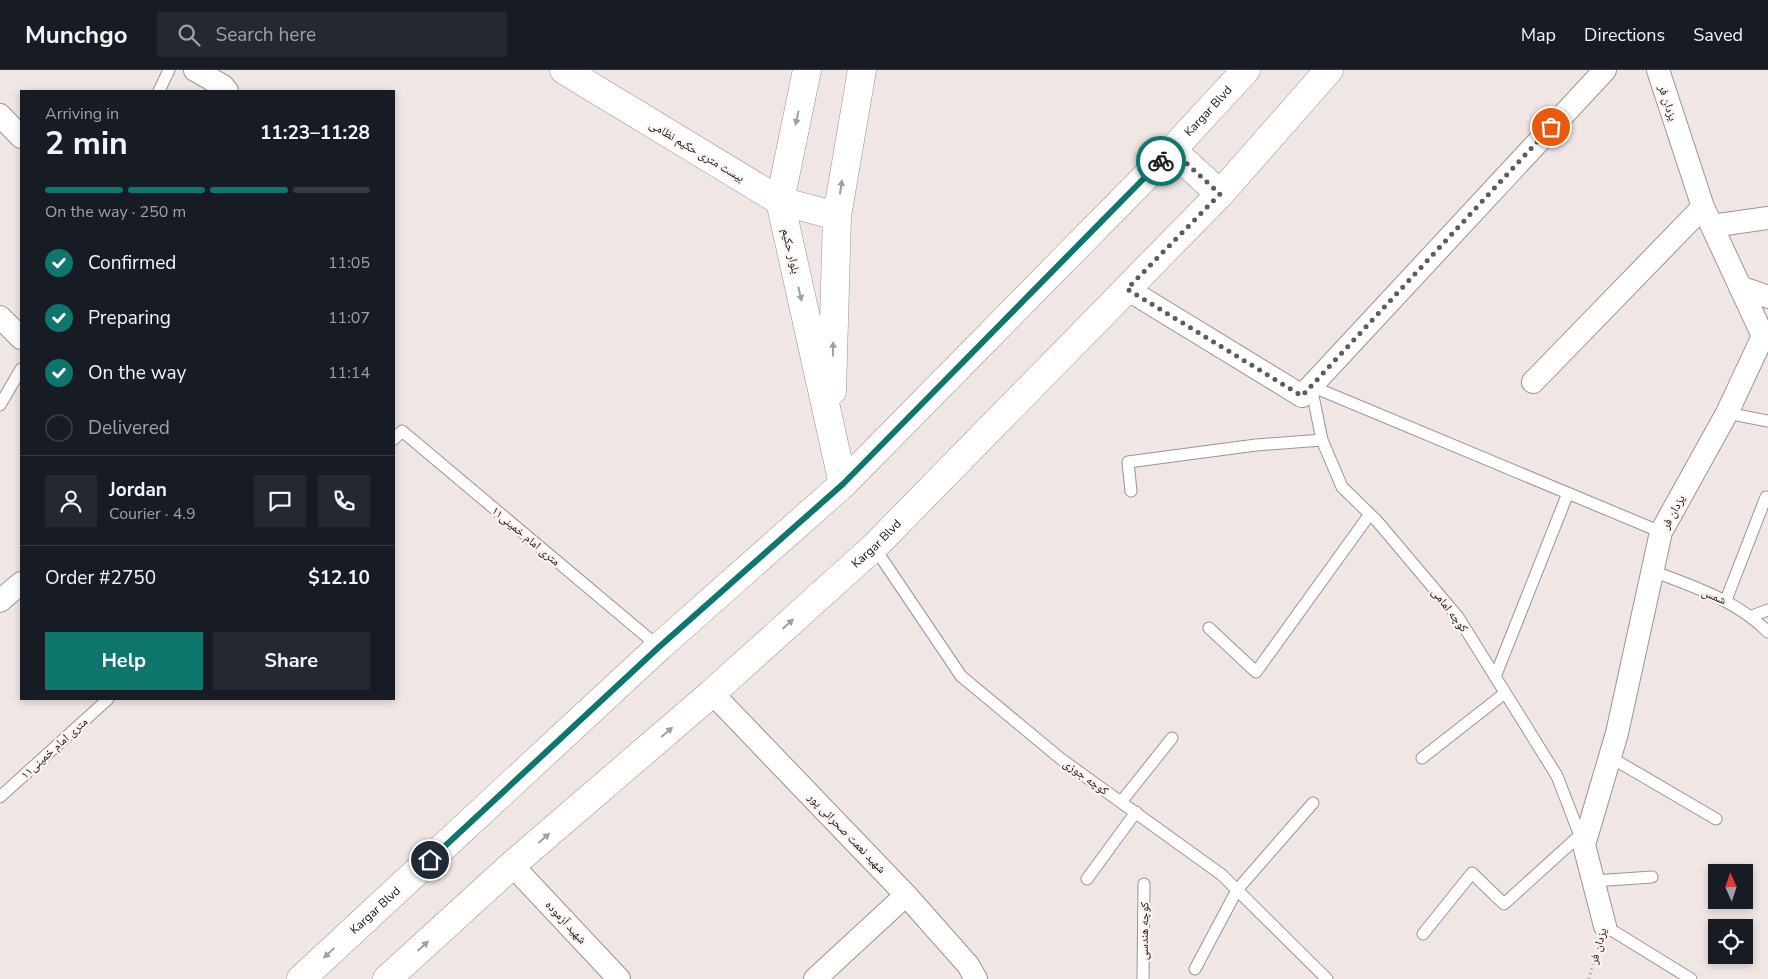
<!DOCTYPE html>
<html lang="en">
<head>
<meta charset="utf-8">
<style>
	body { margin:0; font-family:"Nunito Sans","Noto Naskh Arabic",sans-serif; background:#242831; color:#f1f3f6; height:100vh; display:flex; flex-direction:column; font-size:19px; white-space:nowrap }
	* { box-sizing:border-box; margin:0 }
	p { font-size:16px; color:#9ea1a6 }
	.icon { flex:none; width:28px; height:28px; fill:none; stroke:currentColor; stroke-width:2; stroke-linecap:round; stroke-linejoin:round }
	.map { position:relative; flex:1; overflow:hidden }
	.side { position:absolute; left:20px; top:20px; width:375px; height:610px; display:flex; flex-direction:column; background:#171b24; border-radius:0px; box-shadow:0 2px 8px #0003 }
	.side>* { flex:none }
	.needle { width:32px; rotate:357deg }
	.tools { position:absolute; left:1708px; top:794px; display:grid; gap:10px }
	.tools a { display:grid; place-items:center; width:45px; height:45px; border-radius:0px; background:#171b24; box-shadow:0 2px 8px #0003; font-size:25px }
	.pin { position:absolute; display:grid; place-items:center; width:42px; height:42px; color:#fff; margin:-21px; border:2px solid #fff; border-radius:50%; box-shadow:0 1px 5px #0007 }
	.courier { position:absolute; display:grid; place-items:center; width:50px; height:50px; margin:-25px; border:4px solid #0f766e; border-radius:50%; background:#fff; color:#222; box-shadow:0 1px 6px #0007 }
	.headline em { font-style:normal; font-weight:700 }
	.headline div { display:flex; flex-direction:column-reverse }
	.headline { display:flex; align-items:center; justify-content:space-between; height:85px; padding:0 25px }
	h1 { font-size:32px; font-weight:700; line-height:38px }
	.bar { display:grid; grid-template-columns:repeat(4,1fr); gap:8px 5px; align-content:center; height:60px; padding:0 25px }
	.bar i { height:6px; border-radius:4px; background:#363941 }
	.bar .selected { background:#0f766e }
	.bar p { grid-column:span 4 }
	.line { display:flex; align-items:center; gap:12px; padding:0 25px; border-top:1px solid #363941 }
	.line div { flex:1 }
	.round { display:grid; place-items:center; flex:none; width:52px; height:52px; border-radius:0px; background:#242831 }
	ol { padding:0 25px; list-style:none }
	li { display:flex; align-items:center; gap:15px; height:55px }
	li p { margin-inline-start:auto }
	li .icon { padding:5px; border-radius:50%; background:#0f766e; color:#fff; stroke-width:4 }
	li:last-child { color:#9ea1a6 }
	li i { width:28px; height:28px; border:2px solid #363941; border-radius:50% }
	.action { display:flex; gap:10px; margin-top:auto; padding:10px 25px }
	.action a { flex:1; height:58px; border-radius:0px; background:#0f766e; color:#fff; font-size:20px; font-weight:700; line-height:58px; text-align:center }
	.action a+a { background:#242831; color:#f1f3f6 }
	header { display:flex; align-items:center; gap:30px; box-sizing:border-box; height:70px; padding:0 25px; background:#171b24; border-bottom:1px solid #363941 }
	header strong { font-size:24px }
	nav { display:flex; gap:28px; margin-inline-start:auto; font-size:18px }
	.search { width:350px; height:45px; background:#242831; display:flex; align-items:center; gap:12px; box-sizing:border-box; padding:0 18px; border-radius:0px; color:#9ea1a6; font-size:19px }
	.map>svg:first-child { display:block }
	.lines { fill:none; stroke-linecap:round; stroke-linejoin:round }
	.lane-casing { stroke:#9d9492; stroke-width:13 }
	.street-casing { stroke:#9d9492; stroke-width:24 }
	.secondary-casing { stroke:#9d9492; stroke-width:29 }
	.primary-casing { stroke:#9d9492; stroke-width:29 }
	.path { stroke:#a39c9a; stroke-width:3; stroke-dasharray:1 4; stroke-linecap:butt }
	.lane { stroke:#fff; stroke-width:11 }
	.street { stroke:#fff; stroke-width:22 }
	.secondary { stroke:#fff; stroke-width:28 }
	.primary { stroke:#fff; stroke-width:28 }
	.oneway { fill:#a19f9f }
	.done { stroke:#605a59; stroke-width:5; stroke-dasharray:0 9 }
	.route { stroke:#0f766e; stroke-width:6 }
	.labels { text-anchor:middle; stroke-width:4.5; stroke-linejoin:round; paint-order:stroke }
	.street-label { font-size:12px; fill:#130f0f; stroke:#fdf3f1 }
</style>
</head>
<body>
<header>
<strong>Munchgo</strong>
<div class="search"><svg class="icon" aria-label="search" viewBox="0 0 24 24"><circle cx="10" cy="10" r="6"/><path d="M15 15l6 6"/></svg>Search here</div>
<nav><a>Map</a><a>Directions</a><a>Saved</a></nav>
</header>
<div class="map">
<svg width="1768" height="909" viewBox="0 0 1768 909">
	<rect width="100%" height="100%" fill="#f0e6e3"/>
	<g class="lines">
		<defs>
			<path id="lane" d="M159,21L169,0
				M1311,316L1322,370L1342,417L1377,451L1458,547L1557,706L1582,771
				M1311,316L1661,462
				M0,335L21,299
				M1727,343L1768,351
				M394,369L402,361L659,577
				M1131,421L1128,392L1256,375L1322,370
				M874,477L961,606L1061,689L1222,805L1327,909
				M1653,501C1694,517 1736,530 1768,562
				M1726,530L1766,427
				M1752,546L1768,540
				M1209,558L1256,602L1370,444
				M1495,607L1568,423
				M1610,687L1716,749
				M1422,688L1505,623
				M0,727L108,629
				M1121,732L1172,668
				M1087,809L1136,742
				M1594,811L1652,807
				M1605,856L1691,909
				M1423,864L1472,803L1504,834L1580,765
				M1195,899L1237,820L1313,733
				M1143,909L1144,814"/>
			<path id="street" d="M195,0L223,16L227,21
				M0,45L21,67
				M1712,156L1768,148
				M1740,217L1768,227
				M1127,219L1302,326L1605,0
				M0,247L21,268
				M1533,312L1703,137
				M0,531L21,513
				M712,623L906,825L968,895L976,909
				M512,795L619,909
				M1605,856L1584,775L1617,663L1661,462L1727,343L1763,266L1703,137L1658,0
				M815,909L906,825"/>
			<path id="secondary" d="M564,0L780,131L837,146
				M807,0L780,131L843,414
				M832,321L837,146L862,0"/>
			<g id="primary">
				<path d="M1172,80L1220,124"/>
				<path id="s1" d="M301,909L659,577L843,414L1172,80L1246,0"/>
				<path id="s2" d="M387,909L512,795L712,623L874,477L1220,124L1329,0"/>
			</g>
		</defs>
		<!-- lane casing -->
		<use href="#lane" class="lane-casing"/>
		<!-- street casing -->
		<use href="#street" class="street-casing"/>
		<!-- secondary casing -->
		<use href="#secondary" class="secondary-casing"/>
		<!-- primary casing -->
		<use href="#primary" class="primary-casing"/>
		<!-- path -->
		<path class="path" d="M1589,909L1597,878"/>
		<!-- lane -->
		<use href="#lane" class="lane"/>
		<!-- street -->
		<use href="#street" class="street"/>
		<!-- secondary -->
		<use href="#secondary" class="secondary"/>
		<!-- primary -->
		<use href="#primary" class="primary"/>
	</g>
	<!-- one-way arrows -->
	<defs><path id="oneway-solid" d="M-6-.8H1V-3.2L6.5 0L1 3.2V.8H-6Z" transform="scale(1.25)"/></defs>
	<g class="oneway">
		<use href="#oneway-solid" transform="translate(797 48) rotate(102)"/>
		<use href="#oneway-solid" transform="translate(841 117) rotate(-82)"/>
		<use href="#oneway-solid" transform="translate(800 224) rotate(77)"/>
		<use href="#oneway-solid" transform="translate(833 279) rotate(-89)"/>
		<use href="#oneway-solid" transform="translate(788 554) rotate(-42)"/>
		<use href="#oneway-solid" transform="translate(667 662) rotate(-41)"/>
		<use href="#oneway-solid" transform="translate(544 768) rotate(-41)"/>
		<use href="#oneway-solid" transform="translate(423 876) rotate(-42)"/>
		<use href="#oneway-solid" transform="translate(329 883) rotate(137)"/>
	</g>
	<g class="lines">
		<!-- done -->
		<path class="done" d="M1161,91L1172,80L1220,124L1127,219L1302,326L1551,57"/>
		<!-- route -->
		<path class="route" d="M430,790L659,577L843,414L1161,91"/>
	</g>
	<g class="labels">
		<!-- street labels -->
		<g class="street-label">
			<text transform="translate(1668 33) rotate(72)" y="4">یزدان فر</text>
			<text dy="4" stroke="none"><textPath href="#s1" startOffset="1256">Kargar Blvd</textPath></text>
			<text transform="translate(697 81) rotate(31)" y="4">بیست متری حکیم نظامی</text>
			<text transform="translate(791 181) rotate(77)" y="4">بلوار حکیم</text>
			<text transform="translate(1673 442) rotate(-62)" y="4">یزدان فر</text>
			<text transform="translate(526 466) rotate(40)" y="4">۱۱متری امام خمینی</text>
			<text dy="4" stroke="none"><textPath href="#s2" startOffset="655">Kargar Blvd</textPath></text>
			<text transform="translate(1714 526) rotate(23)" y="4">شمس</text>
			<text transform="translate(1450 540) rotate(53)" y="4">کوچه امامی</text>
			<text transform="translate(54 678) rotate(-42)" y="4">۱۱متری امام خمینی</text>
			<text transform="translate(1086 707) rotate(36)" y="4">کوچه جوزی</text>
			<text transform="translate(847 763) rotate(46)" y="4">شهید نعمت صحرائی پور</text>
			<text dy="4" stroke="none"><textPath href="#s1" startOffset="101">Kargar Blvd</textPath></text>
			<text transform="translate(566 852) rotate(47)" y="4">شهید آزموده</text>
			<text transform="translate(1144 861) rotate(-89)" y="4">کوچه هندسی</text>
			<text transform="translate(1598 876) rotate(-75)" y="4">یزدان فر</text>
		</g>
	</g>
</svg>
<div class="tools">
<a><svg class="needle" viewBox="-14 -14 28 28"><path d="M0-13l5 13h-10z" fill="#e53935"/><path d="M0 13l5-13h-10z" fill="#9ea1a6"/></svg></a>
<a><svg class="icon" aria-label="locate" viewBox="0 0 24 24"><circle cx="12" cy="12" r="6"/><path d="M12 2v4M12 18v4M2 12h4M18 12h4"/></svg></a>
</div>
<div class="pin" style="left:1551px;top:57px;background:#ea580c"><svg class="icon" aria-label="bag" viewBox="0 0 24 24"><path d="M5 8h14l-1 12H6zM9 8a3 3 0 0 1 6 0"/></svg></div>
<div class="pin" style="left:430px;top:790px;background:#1f2937"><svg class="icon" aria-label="home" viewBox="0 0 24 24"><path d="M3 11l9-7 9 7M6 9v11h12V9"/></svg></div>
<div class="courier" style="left:1161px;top:91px"><svg class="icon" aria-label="bike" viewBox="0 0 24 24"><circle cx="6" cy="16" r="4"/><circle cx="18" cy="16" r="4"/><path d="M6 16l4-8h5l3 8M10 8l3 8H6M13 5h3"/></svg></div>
<section class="side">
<div class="headline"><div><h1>2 min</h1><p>Arriving in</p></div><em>11:23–11:28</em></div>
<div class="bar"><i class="selected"></i><i class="selected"></i><i class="selected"></i><i></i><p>On the way · 250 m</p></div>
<ol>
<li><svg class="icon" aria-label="check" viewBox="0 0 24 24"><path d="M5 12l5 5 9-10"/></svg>Confirmed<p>11:05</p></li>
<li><svg class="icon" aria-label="check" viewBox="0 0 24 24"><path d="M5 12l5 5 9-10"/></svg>Preparing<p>11:07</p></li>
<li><svg class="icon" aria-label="check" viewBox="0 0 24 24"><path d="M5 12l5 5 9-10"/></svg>On the way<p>11:14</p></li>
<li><i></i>Delivered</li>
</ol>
<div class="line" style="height:90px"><a class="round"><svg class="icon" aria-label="person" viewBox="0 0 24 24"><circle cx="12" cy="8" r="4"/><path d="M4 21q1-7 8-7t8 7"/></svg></a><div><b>Jordan</b><p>Courier · 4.9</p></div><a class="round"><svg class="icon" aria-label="chat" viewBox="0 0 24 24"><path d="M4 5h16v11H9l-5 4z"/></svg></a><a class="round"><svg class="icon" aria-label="phone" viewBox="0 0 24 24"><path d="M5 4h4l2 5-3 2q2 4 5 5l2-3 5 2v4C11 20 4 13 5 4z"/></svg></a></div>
<div class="line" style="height:65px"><div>Order #2750</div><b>$12.10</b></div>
<div class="action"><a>Help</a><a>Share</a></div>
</section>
</div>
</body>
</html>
